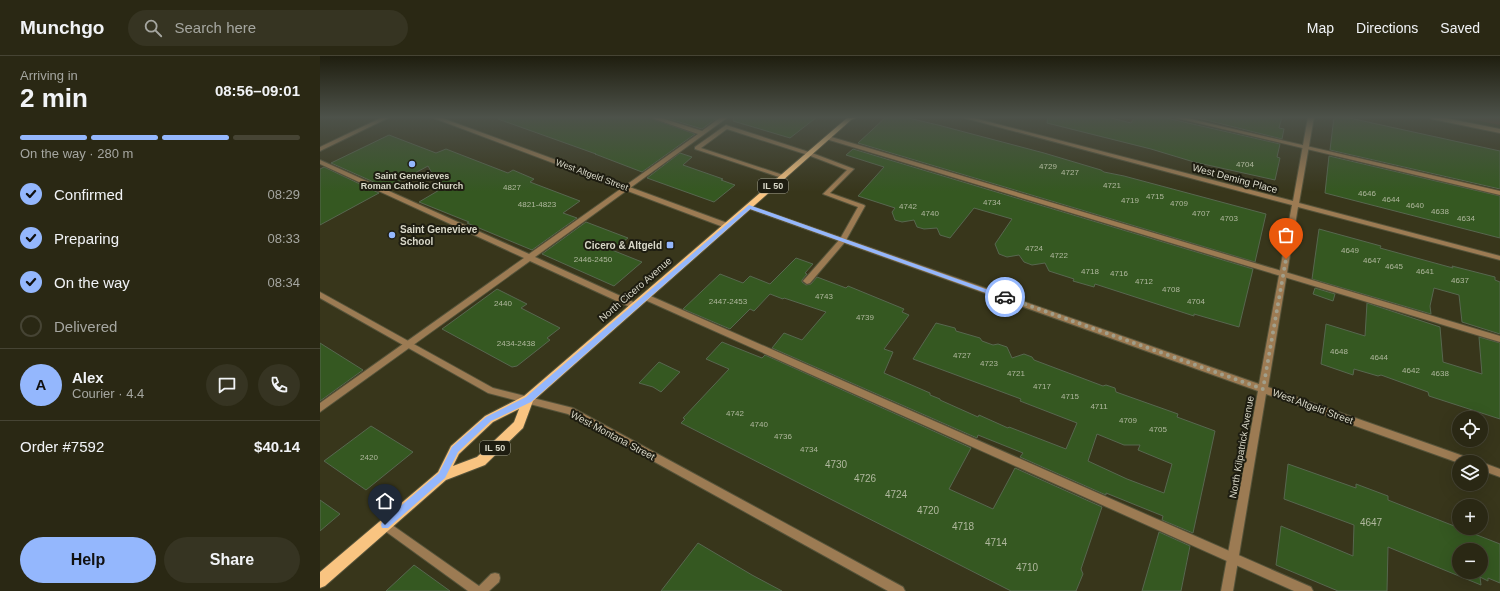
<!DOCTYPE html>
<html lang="en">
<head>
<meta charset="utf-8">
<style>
	body { margin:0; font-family:Arial,sans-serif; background:#363422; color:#f1f3f6; height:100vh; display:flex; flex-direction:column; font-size:15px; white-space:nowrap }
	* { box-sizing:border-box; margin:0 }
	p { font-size:13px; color:#a5a6a0 }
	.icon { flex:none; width:22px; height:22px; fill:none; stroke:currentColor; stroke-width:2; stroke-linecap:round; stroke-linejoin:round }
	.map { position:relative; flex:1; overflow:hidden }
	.sheet { display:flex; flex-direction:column; background:#2a2814; width:320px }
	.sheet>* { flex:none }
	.controls { position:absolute; left:1132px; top:355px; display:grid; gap:8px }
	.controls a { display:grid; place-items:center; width:36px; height:36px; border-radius:50%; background:#2a2814; box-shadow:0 4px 16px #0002,0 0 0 1px #464434; font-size:20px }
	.pin { position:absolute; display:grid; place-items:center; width:34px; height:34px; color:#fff; margin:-41px -17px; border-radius:50% 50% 50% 0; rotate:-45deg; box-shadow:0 0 4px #0007 }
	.pin .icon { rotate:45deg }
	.courier { position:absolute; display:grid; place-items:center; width:40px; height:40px; margin:-20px; border:3px solid #94b7fd; border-radius:50%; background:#fff; color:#222; box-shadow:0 1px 5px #0007 }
	.head em { font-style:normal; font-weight:800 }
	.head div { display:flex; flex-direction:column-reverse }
	.head { display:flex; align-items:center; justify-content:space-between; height:68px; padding:0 20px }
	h1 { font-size:26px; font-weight:800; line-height:30px }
	.bar { display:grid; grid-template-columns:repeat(4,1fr); gap:6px 4px; align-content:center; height:48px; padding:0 20px }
	.bar i { height:5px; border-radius:3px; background:#464434 }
	.bar .on { background:#94b7fd }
	.bar p { grid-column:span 4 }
	.line { display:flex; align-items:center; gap:10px; padding:0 20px; border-top:1px solid #464434 }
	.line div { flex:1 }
	.round { display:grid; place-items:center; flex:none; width:42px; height:42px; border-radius:21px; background:#363422 }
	ol { padding:0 20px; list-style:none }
	li { display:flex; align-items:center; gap:12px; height:44px }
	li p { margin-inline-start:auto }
	li .icon { padding:4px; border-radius:50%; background:#94b7fd; color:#111; stroke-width:4 }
	li:last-child { color:#a5a6a0 }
	li i { width:22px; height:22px; border:2px solid #464434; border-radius:50% }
	.action { display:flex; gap:8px; margin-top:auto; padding:8px 20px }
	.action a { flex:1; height:46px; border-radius:24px; background:#94b7fd; color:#111; font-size:16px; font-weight:800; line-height:46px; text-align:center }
	.action a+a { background:#363422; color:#f1f3f6 }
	header { display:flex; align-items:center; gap:24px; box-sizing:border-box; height:56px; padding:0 20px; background:#2a2814; border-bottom:1px solid #464434 }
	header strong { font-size:19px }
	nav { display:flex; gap:22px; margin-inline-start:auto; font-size:14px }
	.search { width:280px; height:36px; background:#363422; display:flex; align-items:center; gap:10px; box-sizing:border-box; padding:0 14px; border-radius:22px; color:#a5a6a0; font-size:15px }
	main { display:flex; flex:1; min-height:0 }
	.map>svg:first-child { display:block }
	.green { fill:#5e3121 }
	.building { fill:#355821; stroke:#57674f; fill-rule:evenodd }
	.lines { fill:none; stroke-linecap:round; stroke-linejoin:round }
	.service-casing { stroke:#55533a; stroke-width:2 }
	.minor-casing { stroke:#55533a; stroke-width:2 }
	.primary-casing { stroke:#55533a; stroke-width:2 }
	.service { fill:#9c7b53; fill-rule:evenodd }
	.minor { fill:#9c7b53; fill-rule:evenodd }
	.primary { fill:#f9c481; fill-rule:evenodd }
	.route { fill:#94b7fd }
	.done { stroke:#a19f8b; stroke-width:4; stroke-dasharray:0 7.2 }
	.poi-dot { fill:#94b7fd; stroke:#1e1d11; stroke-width:1.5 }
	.labels { text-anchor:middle; stroke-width:4; stroke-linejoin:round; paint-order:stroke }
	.number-label { font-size:8px; fill:#b0b89e }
	.far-street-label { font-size:9px; fill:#d9d8c8; stroke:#1e1d11 }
	.far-poi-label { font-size:9px; font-weight:bold; fill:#d9d8c8; stroke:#1e1d11 }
	.shield { fill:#1e1d11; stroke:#a1a091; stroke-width:1 }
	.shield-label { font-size:9px; font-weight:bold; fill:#d9d8c8 }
	.street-label { font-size:10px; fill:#d9d8c8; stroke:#1e1d11 }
	.poi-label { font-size:10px; font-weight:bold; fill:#d9d8c8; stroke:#1e1d11; text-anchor:start }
	.near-number-label { font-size:10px; fill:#b0b89e }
</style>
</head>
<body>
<header>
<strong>Munchgo</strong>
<div class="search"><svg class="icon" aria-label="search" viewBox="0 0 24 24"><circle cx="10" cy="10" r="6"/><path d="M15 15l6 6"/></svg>Search here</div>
<nav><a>Map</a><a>Directions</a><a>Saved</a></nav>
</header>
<main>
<section class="sheet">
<div class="head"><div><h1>2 min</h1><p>Arriving in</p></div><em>08:56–09:01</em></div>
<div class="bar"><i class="on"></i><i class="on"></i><i class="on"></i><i></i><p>On the way · 280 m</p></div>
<ol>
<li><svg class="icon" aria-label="check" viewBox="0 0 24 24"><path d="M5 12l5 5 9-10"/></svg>Confirmed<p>08:29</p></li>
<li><svg class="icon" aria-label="check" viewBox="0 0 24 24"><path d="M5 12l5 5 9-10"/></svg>Preparing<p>08:33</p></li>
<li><svg class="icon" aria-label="check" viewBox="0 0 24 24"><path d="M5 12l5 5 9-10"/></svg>On the way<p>08:34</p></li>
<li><i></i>Delivered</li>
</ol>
<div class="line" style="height:72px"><b class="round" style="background:#94b7fd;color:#111">A</b><div><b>Alex</b><p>Courier · 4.4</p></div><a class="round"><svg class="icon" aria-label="chat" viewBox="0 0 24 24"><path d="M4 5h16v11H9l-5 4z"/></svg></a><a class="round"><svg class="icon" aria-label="phone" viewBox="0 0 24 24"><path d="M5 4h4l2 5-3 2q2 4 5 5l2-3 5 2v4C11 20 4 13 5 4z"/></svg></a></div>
<div class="line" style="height:52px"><div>Order #7592</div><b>$40.14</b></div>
<div class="action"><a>Help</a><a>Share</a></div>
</section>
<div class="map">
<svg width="1180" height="535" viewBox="0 0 1180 535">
	<rect width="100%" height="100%" fill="#38361b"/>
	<!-- green -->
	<path class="green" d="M1140,61H1180V69Z"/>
	<!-- building -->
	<path class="building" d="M178,61H328L375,78L322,116L275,98H276L178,63Z
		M343,61H398L382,73Z
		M414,61H497L470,82L413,65Z
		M566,61H584L618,69L724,97L781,114L784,116L804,120L946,158L935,206L538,87Z
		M728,61H787L811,67L815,61H842L960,88L957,101L960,102L955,124L874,106L831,93L727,67Z
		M874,61H962L959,72L964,73L962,83Z
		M1014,61H1025L1180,95V133L1010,94Z
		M69,79L116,97L126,93L188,117L193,114L214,123L210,126L260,145L243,157L257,162L212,194L147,167L149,166L99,146L121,133L108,110L67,132L11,107Z
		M533,93L933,213L919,271L874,258V260L775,228L774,231L753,225L754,223L729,215L725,207L712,209L704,206L699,199L687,201L679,198L675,188L692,163L654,152L630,182L620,179L617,172L604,173L597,171L594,164L582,166L575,164L572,156L575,152L538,140L564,111L526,99Z
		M360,97L372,101L363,109L403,123L401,124L415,129L394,146L327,122Z
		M1009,100L1180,140V182L1005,137Z
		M4,111L59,137L0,169V113Z
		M266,166L308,182L292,194L322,206L294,230L222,198Z
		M999,173L1061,190L1060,192L1133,212L1132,210L1175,221V224L1180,226V278L1142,266L1139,239L1114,232L1110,250L1111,258L992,223Z
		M476,202L493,208L485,217L487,218L482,224V226L486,229L491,228L497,221L526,232L528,230L584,253L582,256L589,259L564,293L573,296L564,317L610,337V339L620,343V344L658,361L659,359L688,372L689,371L746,393L757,367L700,345L701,343L593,303L616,267L635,272L636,275L660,282L662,285L673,289L678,288L687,291L692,302L704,298L712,301L714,304L783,330L786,329L795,332L796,336L858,358L857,361L895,375L873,477L842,464L843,460L786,437V439L700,401L703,397L658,379L657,382L452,292L464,277L482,284L506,256L464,242L463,243L450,238L434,255L430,253L410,273L363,253L400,218L423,227L430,220L450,228ZM777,378L804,389H820L818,394L852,408L844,437L807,423L768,405Z
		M995,232L1015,238L1013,245L993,238Z
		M177,233L207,248L201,252L240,272L227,282L230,284L197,310L192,311L122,273Z
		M1047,247L1120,271L1123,306L1162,318L1159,281L1180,287V363L1109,340L1108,336L1061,319L1058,320L1034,313L1033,319L1001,308L1006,268L1045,280Z
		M402,286L442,302L445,299L651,392L629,433L673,453L695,412L782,451L761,513L763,518L756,535H691L361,367L365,363L363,362L409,313L386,303Z
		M0,287L43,314L0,345Z
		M339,306L360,316L341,336L333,331L319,327Z
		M51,370L93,396L46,434L4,405Z
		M968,408L1036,432V428L1068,440V444L1180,488V527L1168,522V525L1160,521L1161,529L1068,491L1067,535H1018L956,509L961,470L1033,500L1034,469L964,443ZM1139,494H1161V516H1139Z
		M0,444L20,458L0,475Z
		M839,476L870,490L861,535H822Z
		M378,487L432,519L462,535H341Z
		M94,509L130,535H66Z"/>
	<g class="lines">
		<defs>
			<path id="service" d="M329,61H338L382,75L401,61H408L215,201L318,248L319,250L318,252H312L210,205L0,356V347L204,202L0,108V104L209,198L378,78Z
				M852,61H862L1180,135V139Z
				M406,69L492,97L534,113L510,137L544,149L545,150L525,186L490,227L487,228L483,225L520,183L538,151L503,138L527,114L488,99L407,73L381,92L466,120V122H462L375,93V91Z
				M508,80L1180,280V286L506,83L505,82Z
				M326,238L991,531L993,535H974L323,243L322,241L323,239Z
				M65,464L159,530L171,518L175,517L179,518L180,522L179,526L169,535H148L61,472L60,469L61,466Z"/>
			<path id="minor" d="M63,61H70L0,95V91Z
				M111,61H119L410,168L411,170L408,172H406Z
				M641,61H650L973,145L988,61H994L979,147L1180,200V204L978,151L948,331L1149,402L1152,403L1154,406L1139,407L946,338L913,535H901L938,335L427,152L426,151L429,149L431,150L939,328L972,149Z
				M1109,61H1120L1180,73V77L1112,63Z
				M0,236L173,332L253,352L583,531L585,535H568L248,358L168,337L0,242Z
				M1160,406H1161L1180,413V421L1161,414Z"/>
			<path id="primary" d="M538,61L531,64L213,345L203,372L165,409L126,424L5,530L0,532V516L118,416L131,390L165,360L204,340L527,62ZM199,353L194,366L157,401L133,410L139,398L173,366Z"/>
		</defs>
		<!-- service casing -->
		<use href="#service" class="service-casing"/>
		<!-- minor casing -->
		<use href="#minor" class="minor-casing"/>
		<!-- primary casing -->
		<use href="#primary" class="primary-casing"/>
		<!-- service -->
		<use href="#service" class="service"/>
		<!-- minor -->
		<use href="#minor" class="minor"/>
		<!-- primary -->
		<use href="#primary" class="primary"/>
	</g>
	<!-- sky -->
	<linearGradient id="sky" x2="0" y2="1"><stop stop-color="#1f1e0f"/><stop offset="0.45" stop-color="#4d524a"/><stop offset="1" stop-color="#4d524a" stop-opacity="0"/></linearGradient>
	<rect width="1180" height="136" fill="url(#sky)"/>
	<!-- route -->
	<path class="route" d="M429,149L688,241L685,244L683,243L430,153L211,346L171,365L138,396L125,422L68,472H62L61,469L62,466L119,417L132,391L166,361L206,341Z"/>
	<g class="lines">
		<!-- done -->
		<path class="done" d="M685,241L943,333L966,203"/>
	</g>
	<!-- markers -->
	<g class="poi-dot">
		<circle cx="92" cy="108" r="4"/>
		<circle cx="72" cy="179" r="4"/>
		<rect x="346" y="185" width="8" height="8" rx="2"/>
	</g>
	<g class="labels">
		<!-- number labels -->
		<g class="number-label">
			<text x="925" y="111">4704</text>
			<text x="728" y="113">4729</text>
			<text x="750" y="119">4727</text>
			<text x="792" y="132">4721</text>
			<text x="192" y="134">4827</text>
			<text x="1047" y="140">4646</text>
			<text x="835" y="143">4715</text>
			<text x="1071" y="146">4644</text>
			<text x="810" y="147">4719</text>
			<text x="672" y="149">4734</text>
			<text x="859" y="150">4709</text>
			<text x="217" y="151">4821-4823</text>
			<text x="1095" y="152">4640</text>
			<text x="588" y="153">4742</text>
			<text x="1120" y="158">4638</text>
			<text x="610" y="160">4740</text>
			<text x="881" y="160">4707</text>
			<text x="909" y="165">4703</text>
			<text x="1146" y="165">4634</text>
			<text x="714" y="195">4724</text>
			<text x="1030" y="197">4649</text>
			<text x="739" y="202">4722</text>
			<text x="273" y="206">2446-2450</text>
			<text x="1052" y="207">4647</text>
			<text x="1074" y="213">4645</text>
			<text x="770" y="218">4718</text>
			<text x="1105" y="218">4641</text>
			<text x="799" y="220">4716</text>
			<text x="1140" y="227">4637</text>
			<text x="824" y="228">4712</text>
			<text x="851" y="236">4708</text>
			<text x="504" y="243">4743</text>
			<text x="408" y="248">2447-2453</text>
			<text x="876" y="248">4704</text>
			<text x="183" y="250">2440</text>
			<text x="545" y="264">4739</text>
			<text x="196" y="290">2434-2438</text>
			<text x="1019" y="298">4648</text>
			<text x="642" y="302">4727</text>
			<text x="1059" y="304">4644</text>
			<text x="669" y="310">4723</text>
			<text x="1091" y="317">4642</text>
			<text x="696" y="320">4721</text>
			<text x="1120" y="320">4638</text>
			<text x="722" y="333">4717</text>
			<text x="750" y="343">4715</text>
			<text x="779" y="353">4711</text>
			<text x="415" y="360">4742</text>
			<text x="808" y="367">4709</text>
			<text x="439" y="371">4740</text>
			<text x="838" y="376">4705</text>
			<text x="463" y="383">4736</text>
			<text x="489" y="396">4734</text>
			<text x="49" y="404">2420</text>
		</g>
		<!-- far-street labels -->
		<g class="far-street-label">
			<text transform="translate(272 119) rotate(20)" y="3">West Altgeld Street</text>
		</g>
		<!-- far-poi labels -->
		<g class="far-poi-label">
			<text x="92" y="123">Saint Genevieves<tspan x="92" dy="10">Roman Catholic Church</tspan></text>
		</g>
		<!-- shield labels -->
		<g class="shield">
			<rect x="438" y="123" width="30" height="14" rx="3"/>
			<rect x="160" y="385" width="30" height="14" rx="3"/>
		</g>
		<g class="shield-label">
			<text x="453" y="133">IL 50</text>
			<text x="175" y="395">IL 50</text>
		</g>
		<!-- street labels -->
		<g class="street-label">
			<text transform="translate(915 122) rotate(15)" y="4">West Deming Place</text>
			<text transform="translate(315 233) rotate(-41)" y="4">North Cicero Avenue</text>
			<text transform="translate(993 350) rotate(20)" y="4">West Altgeld Street</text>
			<text transform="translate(293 379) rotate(28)" y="4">West Montana Street</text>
			<text transform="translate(921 391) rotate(-80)" y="4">North Kilpatrick Avenue</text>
		</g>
		<!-- poi labels -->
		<g class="poi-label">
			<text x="80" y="177">Saint Genevieve<tspan x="80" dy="12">School</tspan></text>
			<text x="342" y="193" text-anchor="end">Cicero &amp; Altgeld</text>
		</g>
		<!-- near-number labels -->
		<g class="near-number-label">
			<text x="516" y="412">4730</text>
			<text x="545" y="426">4726</text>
			<text x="576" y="442">4724</text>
			<text x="608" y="458">4720</text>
			<text x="1051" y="470">4647</text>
			<text x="643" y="474">4718</text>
			<text x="676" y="490">4714</text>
			<text x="707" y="515">4710</text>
		</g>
	</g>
</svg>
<div class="controls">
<a><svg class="icon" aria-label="locate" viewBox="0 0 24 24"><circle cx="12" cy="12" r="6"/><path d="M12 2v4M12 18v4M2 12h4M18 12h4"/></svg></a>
<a><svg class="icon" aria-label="layers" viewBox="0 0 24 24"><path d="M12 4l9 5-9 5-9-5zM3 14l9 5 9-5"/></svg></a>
<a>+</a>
<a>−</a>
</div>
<div class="pin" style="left:966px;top:203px;background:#ea580c"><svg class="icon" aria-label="bag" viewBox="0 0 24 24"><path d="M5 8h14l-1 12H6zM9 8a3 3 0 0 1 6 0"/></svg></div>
<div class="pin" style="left:65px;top:469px;background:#1f2937"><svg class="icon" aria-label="home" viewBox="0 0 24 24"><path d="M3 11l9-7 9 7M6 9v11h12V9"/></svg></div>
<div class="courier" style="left:685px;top:241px"><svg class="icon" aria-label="car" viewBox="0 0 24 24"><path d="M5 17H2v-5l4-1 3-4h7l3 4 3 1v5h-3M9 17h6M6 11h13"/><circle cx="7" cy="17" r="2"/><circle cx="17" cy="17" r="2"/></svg></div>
</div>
</main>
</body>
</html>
